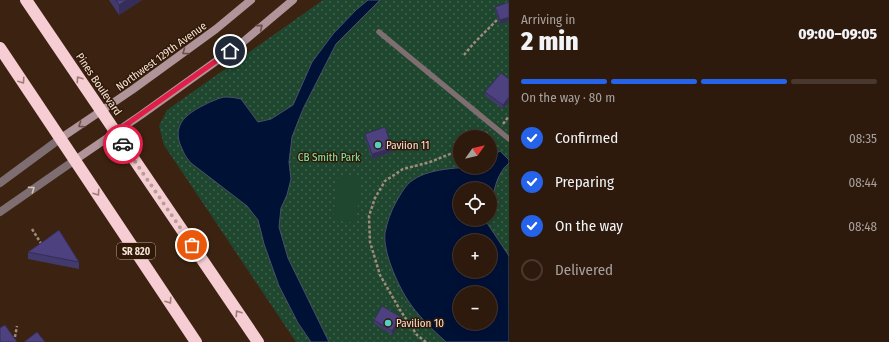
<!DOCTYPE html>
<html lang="en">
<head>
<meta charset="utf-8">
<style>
	body { margin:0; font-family:"Fira Sans Condensed",sans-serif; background:#39271b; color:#f1f3f6; height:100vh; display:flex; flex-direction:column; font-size:15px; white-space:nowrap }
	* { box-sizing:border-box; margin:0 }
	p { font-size:13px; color:#a7a19d }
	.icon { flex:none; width:22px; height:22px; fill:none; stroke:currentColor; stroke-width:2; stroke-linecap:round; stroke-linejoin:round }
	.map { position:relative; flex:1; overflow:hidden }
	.sheet { display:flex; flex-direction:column; background:#2d1a0d; width:380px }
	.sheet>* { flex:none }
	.needle { width:26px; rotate:56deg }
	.buttons { position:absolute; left:453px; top:130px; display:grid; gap:8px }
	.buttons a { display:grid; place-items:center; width:44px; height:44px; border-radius:50%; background:#2d1a0d; box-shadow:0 2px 10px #0003,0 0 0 1px #48382e; font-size:20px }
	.pin { position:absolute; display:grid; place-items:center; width:34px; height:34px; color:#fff; margin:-17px; border:2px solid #fff; border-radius:50%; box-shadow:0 1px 4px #0007 }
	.courier { position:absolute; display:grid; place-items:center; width:40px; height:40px; margin:-20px; border:3px solid #e11d48; border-radius:50%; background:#fff; color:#222; box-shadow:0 1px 5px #0007 }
	.overview em { font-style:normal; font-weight:800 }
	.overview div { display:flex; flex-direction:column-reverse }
	.overview { display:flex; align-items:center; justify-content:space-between; height:68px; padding:0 12px }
	h1 { font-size:26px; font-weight:800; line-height:30px }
	.bar { display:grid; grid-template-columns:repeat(4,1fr); gap:6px 4px; align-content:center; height:48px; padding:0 12px }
	.bar i { height:5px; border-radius:3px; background:#48382e }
	.bar .current { background:#2563eb }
	.bar p { grid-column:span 4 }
	ol { padding:0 12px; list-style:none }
	li { display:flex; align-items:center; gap:12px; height:44px }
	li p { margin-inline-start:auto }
	li .icon { padding:4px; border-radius:50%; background:#2563eb; color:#fff; stroke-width:4 }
	li:last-child { color:#a7a19d }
	li i { width:22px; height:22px; border:2px solid #48382e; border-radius:50% }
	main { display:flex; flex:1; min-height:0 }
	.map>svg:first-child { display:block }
	.park { fill:url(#park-dots); fill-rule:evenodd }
	.pitch { fill:#1f472f }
	.water { fill:#001136; stroke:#4a5067; fill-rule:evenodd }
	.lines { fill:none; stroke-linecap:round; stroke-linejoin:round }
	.path { stroke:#9f8a7b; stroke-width:2.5; stroke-dasharray:3 2; stroke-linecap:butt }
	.lane { stroke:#7f6e71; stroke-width:5.5 }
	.street { stroke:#7f6e71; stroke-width:8 }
	.secondary { stroke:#af9499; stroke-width:8 }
	.highway { stroke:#f7cdd4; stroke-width:12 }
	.wall { fill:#42396d }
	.shaded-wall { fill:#362e59 }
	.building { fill:#4d427f; stroke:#362e59 }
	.oneway { stroke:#6a5049 }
	.oneway2 { stroke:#9e7c78 }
	.oneway3 { stroke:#d2c1ba }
	.done { stroke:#b5a093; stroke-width:4; stroke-dasharray:0 7.2 }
	.route { stroke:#e11d48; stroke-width:5 }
	.poi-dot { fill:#56cec4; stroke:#311907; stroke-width:1.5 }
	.labels { text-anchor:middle; stroke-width:3; stroke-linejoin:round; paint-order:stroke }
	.shield { fill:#311907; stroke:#bba79a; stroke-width:1 }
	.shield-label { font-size:10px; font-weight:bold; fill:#f6e4d9 }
	.street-label { font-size:11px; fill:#f6e4d9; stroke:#311907 }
	.poi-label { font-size:11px; fill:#f6e4d9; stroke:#311907; text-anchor:start }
	.park-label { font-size:11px; fill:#83e7a9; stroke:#311907 }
</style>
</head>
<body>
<main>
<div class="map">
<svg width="509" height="342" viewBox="0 0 509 342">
	<defs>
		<pattern id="park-dots" width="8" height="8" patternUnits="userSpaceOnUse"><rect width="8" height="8" fill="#1f472f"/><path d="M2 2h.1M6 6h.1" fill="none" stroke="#40614d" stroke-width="1.8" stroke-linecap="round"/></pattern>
	</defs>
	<rect width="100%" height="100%" fill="#3c2311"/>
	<!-- park -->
	<path class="park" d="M323,0H509V342H296L164,145L159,126L167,110ZM460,137H490V167H460ZM460,189H490V219H460ZM460,241H490V271H460ZM460,293H490V323H460Z"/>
	<!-- pitch -->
	<path class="pitch" d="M338,175L361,178L356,223L333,220Z"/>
	<!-- water -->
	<path class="water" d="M368,0H380L336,44L303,109L292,137L289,162L291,179L287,195L281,208L279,227L288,258L329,342H311L298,323L279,286L264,244L258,220L247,206L191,163C184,155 184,153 180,144C173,124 187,114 202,106C208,103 220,97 226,97C231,97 237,98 241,99L258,122L271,119L293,105L312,62L333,34L356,10Z
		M500,151L509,160V163C495,175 494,193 490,210V189H460V219H488L487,223L509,256V342H446C432,329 417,315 407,299C397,283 383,252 385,233C387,222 391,211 396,202C401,194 405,185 413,180C431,167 468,167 490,167V157ZM460,241H490V271H460ZM460,293H490V323H460Z"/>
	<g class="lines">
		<!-- path -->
		<path class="path" d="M464,55L474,43L498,19
			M503,124L509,116
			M483,137L487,132
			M32,229L42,245
			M14,342L17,326
			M426,342L417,335L400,310L380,275L370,242L369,216L375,198L385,181L403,169L430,162L460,150"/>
		<!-- lane -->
		<path class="lane" d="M379,32L509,139"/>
		<!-- street -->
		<path class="street" d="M0,183L61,138
			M0,212L75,160"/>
		<!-- secondary -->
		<path class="secondary" d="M61,138L132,90L216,29L251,0
			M75,160L141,115L243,42L293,0"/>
		<!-- highway -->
		<path class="highway" d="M26,0L258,342
			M0,48L196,342"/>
	</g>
	<!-- wall -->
	<path class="wall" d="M109,0H142L119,15Z
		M509,3V21L500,24L495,11V7Z
		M509,79L503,109L485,96V92Z
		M365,134L392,152L372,159L365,138Z
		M28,252L79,262V269L28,259Z
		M374,320L401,322L392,335L374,324Z"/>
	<!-- shaded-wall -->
	<path class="shaded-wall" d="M127,0H142L119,15V5Z
		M509,17V21L500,24V20Z
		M509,97V102L503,109V105Z
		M392,148V152L372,159V154Z
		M401,317V322L392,335V331Z"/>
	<!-- building -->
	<path class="building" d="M116,0H127L119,5Z
		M509,2V17L500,20L495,7Z
		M501,73L509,79V97L503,105L485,92Z
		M385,127L392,148L372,154L365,134Z
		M59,230L79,262L28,252L44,241Z
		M382,306L401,317L392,331L374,320Z
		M5,325L17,342H0V328Z
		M37,332L45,342H24Z"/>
	<!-- one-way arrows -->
	<defs><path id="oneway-chevron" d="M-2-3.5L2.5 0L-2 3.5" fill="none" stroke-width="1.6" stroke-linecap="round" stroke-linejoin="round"/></defs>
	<g class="oneway">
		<use href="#oneway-chevron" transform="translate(260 27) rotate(-40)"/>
		<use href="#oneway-chevron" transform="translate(185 52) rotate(144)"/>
		<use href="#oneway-chevron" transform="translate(81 125) rotate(146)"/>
	</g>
	<g class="oneway2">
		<use href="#oneway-chevron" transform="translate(79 79) rotate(-124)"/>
		<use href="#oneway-chevron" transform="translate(22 81) rotate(56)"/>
		<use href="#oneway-chevron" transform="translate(97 193) rotate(56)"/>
		<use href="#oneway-chevron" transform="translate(169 301) rotate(56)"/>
		<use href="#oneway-chevron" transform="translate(238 313) rotate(-124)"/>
	</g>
	<use class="oneway3" href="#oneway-chevron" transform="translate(32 189) rotate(-34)"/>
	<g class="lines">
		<!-- done -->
		<path class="done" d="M123,144L192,245"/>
		<!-- route -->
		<path class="route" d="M123,144L116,132L230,51"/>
	</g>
	<!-- markers -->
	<g class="poi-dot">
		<circle cx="378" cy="145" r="4"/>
		<circle cx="388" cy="323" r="4"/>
	</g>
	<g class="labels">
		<!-- shield labels -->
		<rect class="shield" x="117" y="243" width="38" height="16" rx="3"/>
		<g class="shield-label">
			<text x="136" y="255">SR 820</text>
		</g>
		<!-- street labels -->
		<g class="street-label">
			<text transform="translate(161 56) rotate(-36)" y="4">Northwest 129th Avenue</text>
			<text transform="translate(99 84) rotate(56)" y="4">Pines Boulevard</text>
		</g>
		<!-- poi labels -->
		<g class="poi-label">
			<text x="386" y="149">Paviion 11</text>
			<text x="396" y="327">Pavilion 10</text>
		</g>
		<!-- park labels -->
		<g class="park-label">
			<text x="329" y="161">CB Smith Park</text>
		</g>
	</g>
</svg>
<div class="buttons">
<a><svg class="needle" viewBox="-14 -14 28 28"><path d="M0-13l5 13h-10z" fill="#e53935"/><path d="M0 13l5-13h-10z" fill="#a7a19d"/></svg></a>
<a><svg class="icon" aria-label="locate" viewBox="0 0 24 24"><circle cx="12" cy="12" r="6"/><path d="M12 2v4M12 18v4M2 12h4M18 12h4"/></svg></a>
<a>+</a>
<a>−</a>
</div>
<div class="pin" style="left:192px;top:245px;background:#ea580c"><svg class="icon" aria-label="bag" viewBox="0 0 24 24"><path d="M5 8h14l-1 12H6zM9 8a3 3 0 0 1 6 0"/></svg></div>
<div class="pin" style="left:230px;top:51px;background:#1f2937"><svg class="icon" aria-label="home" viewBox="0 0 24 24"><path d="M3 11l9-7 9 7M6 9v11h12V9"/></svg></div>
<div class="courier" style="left:123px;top:144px"><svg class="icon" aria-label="car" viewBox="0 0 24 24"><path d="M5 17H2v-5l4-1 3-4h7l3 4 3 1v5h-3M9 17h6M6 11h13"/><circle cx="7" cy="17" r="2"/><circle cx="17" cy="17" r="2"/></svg></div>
</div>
<section class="sheet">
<div class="overview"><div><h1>2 min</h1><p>Arriving in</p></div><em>09:00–09:05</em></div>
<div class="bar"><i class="current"></i><i class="current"></i><i class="current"></i><i></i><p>On the way · 80 m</p></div>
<ol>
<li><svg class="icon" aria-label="check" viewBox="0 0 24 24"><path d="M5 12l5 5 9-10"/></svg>Confirmed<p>08:35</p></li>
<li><svg class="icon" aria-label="check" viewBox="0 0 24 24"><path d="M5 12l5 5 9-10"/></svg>Preparing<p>08:44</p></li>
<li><svg class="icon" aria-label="check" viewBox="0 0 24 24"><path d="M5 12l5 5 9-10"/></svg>On the way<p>08:48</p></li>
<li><i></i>Delivered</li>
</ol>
</section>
</main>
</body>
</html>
